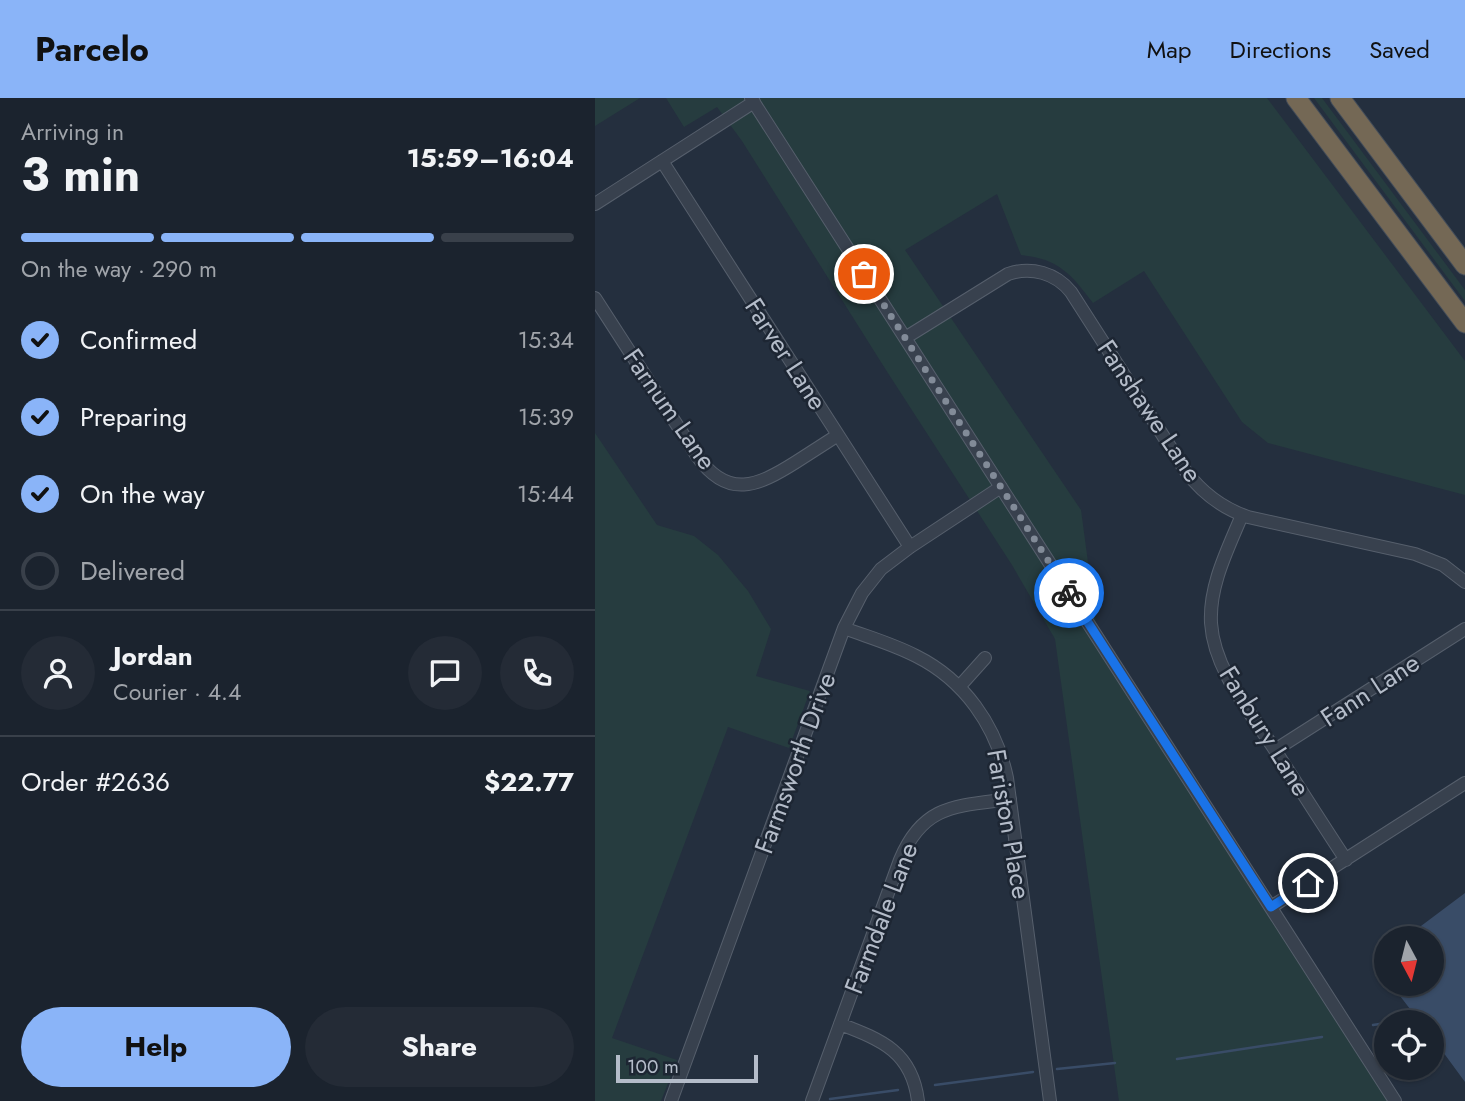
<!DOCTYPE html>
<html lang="en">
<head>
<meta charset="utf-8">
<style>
	body { margin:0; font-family:Jost,sans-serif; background:#242b36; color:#f1f3f6; height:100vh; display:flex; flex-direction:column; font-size:26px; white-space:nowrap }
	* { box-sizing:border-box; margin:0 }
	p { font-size:23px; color:#a0a4aa }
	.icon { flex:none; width:38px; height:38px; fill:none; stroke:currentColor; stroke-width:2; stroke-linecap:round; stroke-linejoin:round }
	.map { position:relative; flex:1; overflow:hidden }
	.sheet { display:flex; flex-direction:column; background:#1b232e; width:595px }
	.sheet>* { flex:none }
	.needle { width:46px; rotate:173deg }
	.tools { position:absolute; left:779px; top:828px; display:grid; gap:14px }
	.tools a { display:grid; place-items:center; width:70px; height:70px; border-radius:50%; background:#1b232e; box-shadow:0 2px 5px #0004,0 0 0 2px #39404a; font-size:35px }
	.scale { position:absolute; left:21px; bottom:18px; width:142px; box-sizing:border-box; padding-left:7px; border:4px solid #b4bcc9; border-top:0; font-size:19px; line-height:24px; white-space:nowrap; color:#b4bcc9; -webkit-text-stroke:5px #1d2633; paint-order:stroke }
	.pin { position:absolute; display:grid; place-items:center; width:60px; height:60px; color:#fff; margin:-30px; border:4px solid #fff; border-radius:50%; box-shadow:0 2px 7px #0007 }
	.courier { position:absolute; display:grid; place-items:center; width:70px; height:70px; margin:-35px; border:5px solid #1a73e8; border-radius:50%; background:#fff; color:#222; box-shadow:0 2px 9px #0007 }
	.overview em { font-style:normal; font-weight:700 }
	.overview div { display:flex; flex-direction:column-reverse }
	.overview { display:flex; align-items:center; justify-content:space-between; height:119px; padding:0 21px }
	h1 { font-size:46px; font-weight:700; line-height:52px }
	.bar { display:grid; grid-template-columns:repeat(4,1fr); gap:10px 7px; align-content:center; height:84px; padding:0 21px }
	.bar i { height:9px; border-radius:5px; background:#39404a }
	.bar .active { background:#8ab4f8 }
	.bar p { grid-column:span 4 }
	.line { display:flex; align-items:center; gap:18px; padding:0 21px; border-top:2px solid #39404a }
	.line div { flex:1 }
	.round { display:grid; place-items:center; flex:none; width:74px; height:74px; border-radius:37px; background:#242b36 }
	ol { padding:0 21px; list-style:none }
	li { display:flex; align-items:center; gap:21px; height:77px }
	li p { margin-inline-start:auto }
	li .icon { padding:7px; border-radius:50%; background:#8ab4f8; color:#111; stroke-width:4 }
	li:last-child { color:#a0a4aa }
	li i { width:38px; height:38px; border:4px solid #39404a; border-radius:50% }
	.cta { display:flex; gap:14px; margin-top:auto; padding:14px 21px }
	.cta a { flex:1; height:80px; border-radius:42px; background:#8ab4f8; color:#111; font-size:28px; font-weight:700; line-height:80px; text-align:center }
	.cta a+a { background:#242b36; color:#f1f3f6 }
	header { display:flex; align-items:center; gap:42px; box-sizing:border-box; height:98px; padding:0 35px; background:#8ab4f8; color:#111 }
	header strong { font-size:33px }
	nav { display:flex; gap:38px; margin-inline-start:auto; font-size:24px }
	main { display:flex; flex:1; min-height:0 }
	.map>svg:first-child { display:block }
	.green { fill:#263c3f }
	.water { fill:#394c67 }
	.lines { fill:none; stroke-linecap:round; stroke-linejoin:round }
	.stream { stroke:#394c67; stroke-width:2.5 }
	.minor-casing { stroke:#565f6c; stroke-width:14 }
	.highway-casing { stroke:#434c59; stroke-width:21 }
	.minor { stroke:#38414e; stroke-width:12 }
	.highway { stroke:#746855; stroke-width:19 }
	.done { stroke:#828b98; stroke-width:7; stroke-dasharray:0 12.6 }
	.route { stroke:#1a73e8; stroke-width:9 }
	.labels { text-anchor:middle; stroke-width:5; stroke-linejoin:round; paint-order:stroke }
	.street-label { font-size:26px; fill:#b4bcc9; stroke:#1d2633 }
</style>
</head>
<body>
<header>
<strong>Parcelo</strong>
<nav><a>Map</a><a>Directions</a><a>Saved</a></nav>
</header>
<main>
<section class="sheet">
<div class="overview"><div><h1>3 min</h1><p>Arriving in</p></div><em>15:59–16:04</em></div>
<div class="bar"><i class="active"></i><i class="active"></i><i class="active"></i><i></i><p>On the way · 290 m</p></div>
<ol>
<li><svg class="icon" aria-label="check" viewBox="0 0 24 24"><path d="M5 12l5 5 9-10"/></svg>Confirmed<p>15:34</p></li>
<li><svg class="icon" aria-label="check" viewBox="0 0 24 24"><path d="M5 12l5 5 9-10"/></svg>Preparing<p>15:39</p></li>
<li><svg class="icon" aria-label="check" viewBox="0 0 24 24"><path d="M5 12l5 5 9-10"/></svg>On the way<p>15:44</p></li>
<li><i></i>Delivered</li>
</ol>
<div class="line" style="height:126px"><a class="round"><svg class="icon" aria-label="person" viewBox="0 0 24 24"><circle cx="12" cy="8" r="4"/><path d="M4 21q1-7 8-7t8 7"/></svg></a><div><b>Jordan</b><p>Courier · 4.4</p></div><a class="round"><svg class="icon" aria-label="chat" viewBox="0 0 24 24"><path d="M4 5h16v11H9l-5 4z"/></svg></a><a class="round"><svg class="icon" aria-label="phone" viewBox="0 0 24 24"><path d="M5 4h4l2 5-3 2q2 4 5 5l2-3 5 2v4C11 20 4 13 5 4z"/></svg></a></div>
<div class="line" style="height:91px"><div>Order #2636</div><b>$22.77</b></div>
<div class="cta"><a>Help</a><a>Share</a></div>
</section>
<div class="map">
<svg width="870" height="1003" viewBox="0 0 870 1003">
	<rect width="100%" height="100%" fill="#242f3e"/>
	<!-- green -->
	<path class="green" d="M0,0H45L0,28Z
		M71,0H149L794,1003H524L460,541L417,467L291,272L147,43L122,9L89,29Z
		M162,0H672L870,263V397L673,345L647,324L549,173L498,205C476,176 464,161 426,157L402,96L310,152L486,412L502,532Z
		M719,0H727L870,192V203Z
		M0,335L62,427L99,438L123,457L153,493L176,531L161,578L215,593L194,650L133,629L17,940L82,962L66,1003H0Z"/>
	<!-- water -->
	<path class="water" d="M870,795V984L837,939L836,924H825L802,894L798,886H836V840H810Z"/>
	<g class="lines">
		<!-- stream -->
		<path class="stream" d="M795,924L805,922L818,915
			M778,927L791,925
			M582,961L727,939
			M462,971L520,965
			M340,987L438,974
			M235,1001L303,992"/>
		<defs>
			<path id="minor" d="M156,0L800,1003
				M67,63L315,449
				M0,106L159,4
				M0,200L102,358C133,402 163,388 201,364C215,355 229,346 243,337
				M310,240L413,176C436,168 461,175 476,194L590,372C606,394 627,410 653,419L820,456L848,467L870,484
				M647,417C633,451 614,487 616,525C619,571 653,611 678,649C702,686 726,724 751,762
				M249,530C273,539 298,546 321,558C369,582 401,627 412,680L455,1003
				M364,589L390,560
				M680,652L870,531
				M676,809L870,685
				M245,926C287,942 317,954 323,1003
				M76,1003L249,530L267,495L286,471L315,449L406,389
				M217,1003L305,762C328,706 362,708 415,701"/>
			<path id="highway" d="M701,0L870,225
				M745,0L870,167"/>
		</defs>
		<!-- minor casing -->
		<use href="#minor" class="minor-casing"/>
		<!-- highway casing -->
		<use href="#highway" class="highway-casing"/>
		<!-- minor -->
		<use href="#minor" class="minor"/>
		<!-- highway -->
		<use href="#highway" class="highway"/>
	</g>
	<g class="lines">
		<!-- done -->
		<path class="done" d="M269,176L474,495"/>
		<!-- route -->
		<path class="route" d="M474,495L676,809L713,785"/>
	</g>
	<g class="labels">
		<!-- street labels -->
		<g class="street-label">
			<text transform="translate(191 256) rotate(57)" y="9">Farver Lane</text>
			<text transform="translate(75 311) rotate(55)" y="9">Farnum Lane</text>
			<text transform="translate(555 313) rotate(56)" y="9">Fanshawe Lane</text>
			<text transform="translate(775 592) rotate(-33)" y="9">Fann Lane</text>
			<text transform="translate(670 633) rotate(58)" y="9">Fanbury Lane</text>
			<text transform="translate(200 665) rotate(-70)" y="9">Farmsworth Drive</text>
			<text transform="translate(414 726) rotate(80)" y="9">Fariston Place</text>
			<text transform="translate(286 820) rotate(-69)" y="9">Farmdale Lane</text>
		</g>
	</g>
</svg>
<div class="tools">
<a><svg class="needle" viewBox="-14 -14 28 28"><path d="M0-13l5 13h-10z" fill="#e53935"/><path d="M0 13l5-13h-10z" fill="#a0a4aa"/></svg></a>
<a><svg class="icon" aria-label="locate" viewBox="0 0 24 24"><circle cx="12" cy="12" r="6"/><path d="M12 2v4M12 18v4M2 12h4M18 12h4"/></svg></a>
</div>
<div class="scale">100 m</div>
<div class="pin" style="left:269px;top:176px;background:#ea580c"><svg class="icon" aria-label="bag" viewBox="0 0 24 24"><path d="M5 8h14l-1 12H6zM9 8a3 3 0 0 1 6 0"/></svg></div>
<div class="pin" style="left:713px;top:785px;background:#1f2937"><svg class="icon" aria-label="home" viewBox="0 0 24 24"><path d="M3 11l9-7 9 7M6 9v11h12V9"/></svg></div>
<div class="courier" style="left:474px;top:495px"><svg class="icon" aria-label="bike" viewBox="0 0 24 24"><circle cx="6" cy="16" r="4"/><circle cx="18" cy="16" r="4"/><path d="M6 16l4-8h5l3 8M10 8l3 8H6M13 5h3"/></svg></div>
</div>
</main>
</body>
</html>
